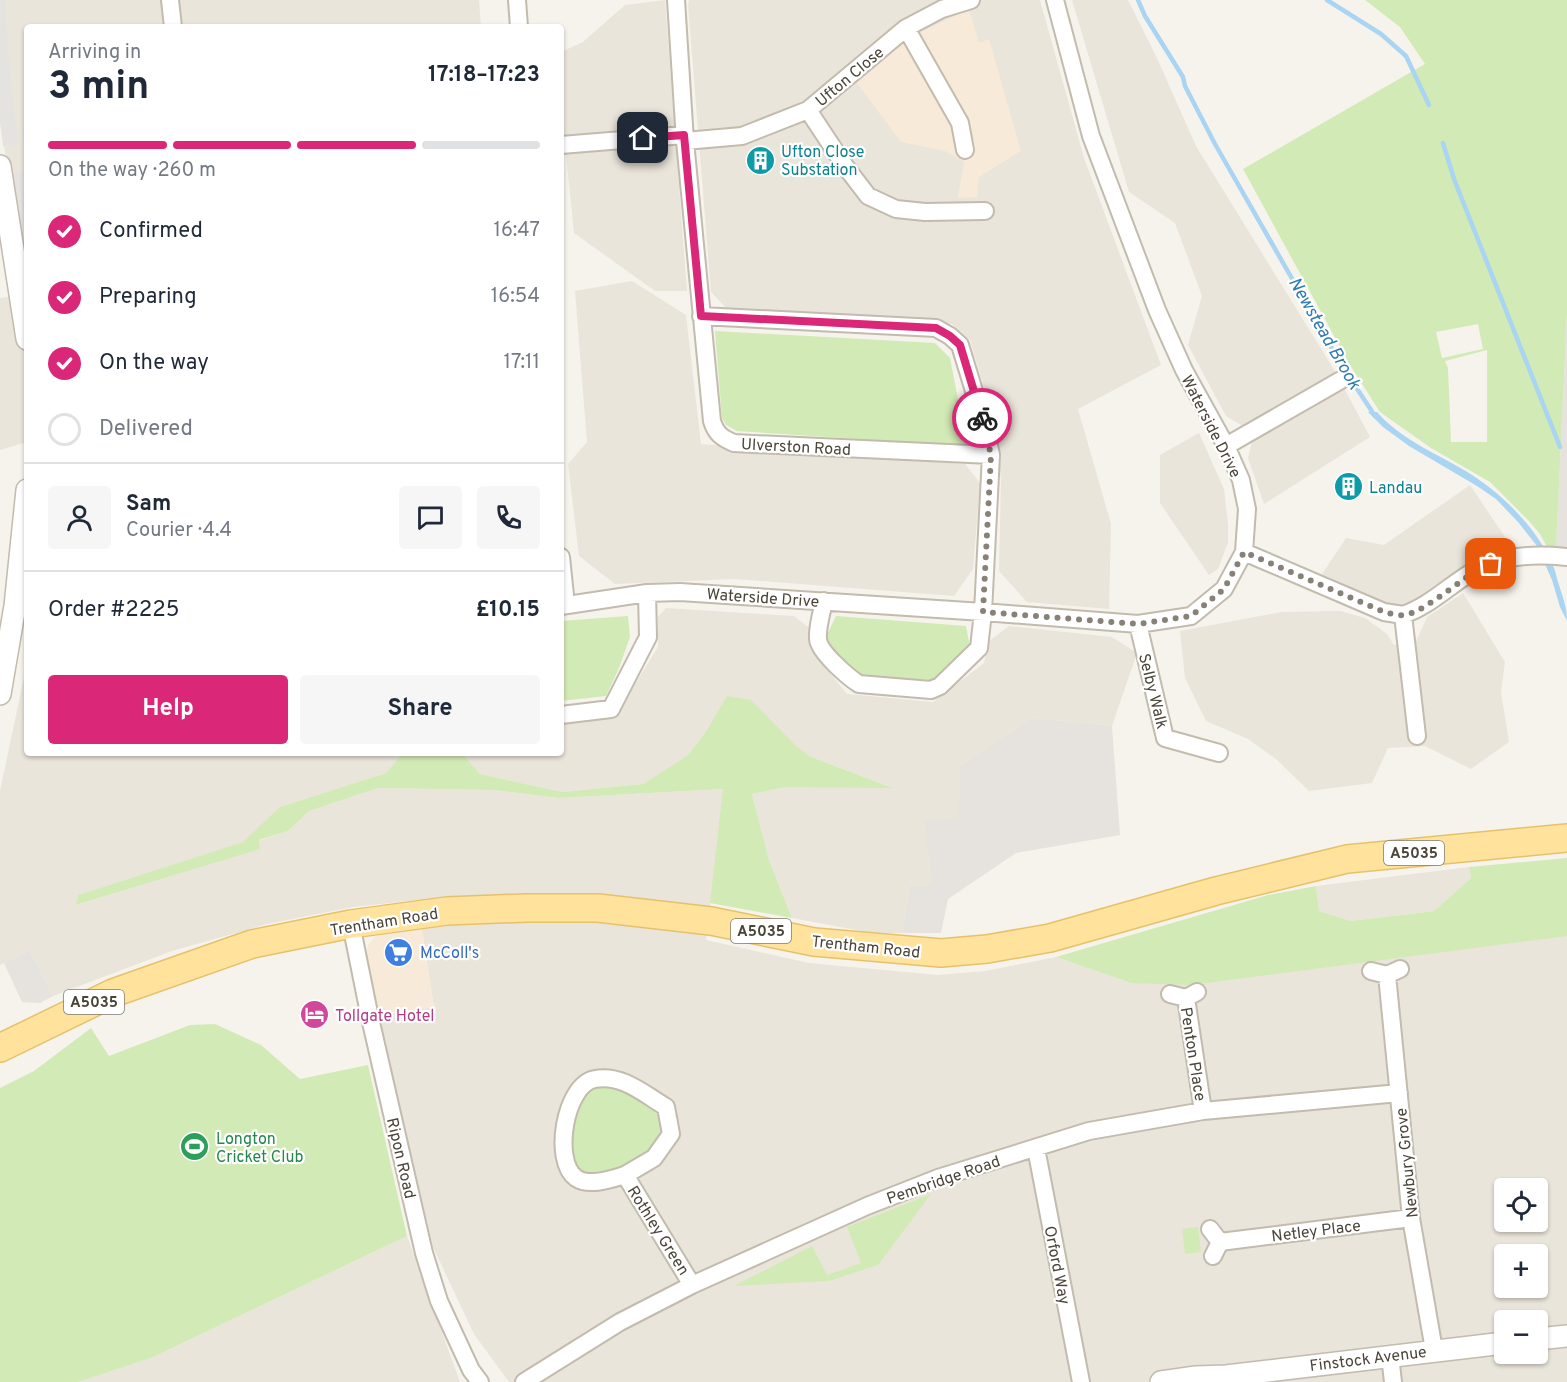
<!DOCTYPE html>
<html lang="en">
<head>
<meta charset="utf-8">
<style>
	body { margin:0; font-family:Overpass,sans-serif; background:#f6f6f7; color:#1f2937; height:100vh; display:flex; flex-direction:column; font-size:22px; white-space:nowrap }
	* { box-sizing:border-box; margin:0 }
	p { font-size:20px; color:#747a83 }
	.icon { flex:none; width:33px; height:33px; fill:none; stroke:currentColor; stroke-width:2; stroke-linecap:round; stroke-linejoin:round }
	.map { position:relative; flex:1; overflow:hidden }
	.side { position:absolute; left:24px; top:24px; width:540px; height:732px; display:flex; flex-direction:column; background:#fff; border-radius:6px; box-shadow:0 2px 4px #0004 }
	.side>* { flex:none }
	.fabs { position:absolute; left:1494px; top:1178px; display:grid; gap:12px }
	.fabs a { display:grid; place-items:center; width:54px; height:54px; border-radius:6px; background:#fff; box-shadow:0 2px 4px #0004; font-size:30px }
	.pin { position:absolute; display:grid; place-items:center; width:51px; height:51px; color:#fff; margin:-26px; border-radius:12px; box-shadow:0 3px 9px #0006 }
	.courier { position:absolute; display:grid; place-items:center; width:60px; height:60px; margin:-30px; border:4px solid #db2777; border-radius:50%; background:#fff; color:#222; box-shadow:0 2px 8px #0007 }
	.overview em { font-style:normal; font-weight:700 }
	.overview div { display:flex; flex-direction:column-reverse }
	.overview { display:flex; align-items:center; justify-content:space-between; height:102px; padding:0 24px }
	h1 { font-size:39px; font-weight:700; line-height:45px }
	.bar { display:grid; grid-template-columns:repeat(4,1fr); gap:9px 6px; align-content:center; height:72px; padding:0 24px }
	.bar i { height:8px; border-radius:4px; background:#e0e1e3 }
	.bar .active { background:#db2777 }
	.bar p { grid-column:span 4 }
	.line { display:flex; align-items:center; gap:15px; padding:0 24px; border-top:2px solid #e0e1e3 }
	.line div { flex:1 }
	.round { display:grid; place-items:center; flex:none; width:63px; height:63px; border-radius:6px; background:#f6f6f7 }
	ol { padding:0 24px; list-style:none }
	li { display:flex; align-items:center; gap:18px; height:66px }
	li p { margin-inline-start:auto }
	li .icon { padding:6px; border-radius:50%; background:#db2777; color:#fff; stroke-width:4 }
	li:last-child { color:#747a83 }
	li i { width:33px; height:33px; border:3px solid #e0e1e3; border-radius:50% }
	.primary-button { display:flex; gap:12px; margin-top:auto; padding:12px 24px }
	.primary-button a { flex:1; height:69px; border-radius:6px; background:#db2777; color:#fff; font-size:24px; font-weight:700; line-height:69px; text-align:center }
	.primary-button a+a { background:#f6f6f7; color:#1f2937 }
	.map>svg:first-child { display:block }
	.residential { fill:#eae5da; fill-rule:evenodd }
	.commercial { fill:#f7ead8 }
	.industrial { fill:#e6e2dd }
	.green { fill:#d2eab5; fill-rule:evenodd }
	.parking { fill:#e5e3e0 }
	.water { fill:#a9d4f2 }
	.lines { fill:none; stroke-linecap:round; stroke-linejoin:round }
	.stream { stroke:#a9d4f2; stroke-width:4.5 }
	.minor-casing { stroke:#c2bbae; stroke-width:20 }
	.tertiary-casing { stroke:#c2bbae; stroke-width:24 }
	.primary-casing { stroke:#e6c16a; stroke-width:30 }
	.minor { stroke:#fff; stroke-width:16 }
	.tertiary { stroke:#fff; stroke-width:21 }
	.primary { stroke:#ffe39c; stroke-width:27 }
	.done { stroke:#878178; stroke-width:6; stroke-dasharray:0 10.8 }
	.route { stroke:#db2777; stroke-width:8 }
	.labels { text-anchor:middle; stroke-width:4.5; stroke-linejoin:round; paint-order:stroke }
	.shield { fill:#fff; stroke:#817c74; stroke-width:1.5 }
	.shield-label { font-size:15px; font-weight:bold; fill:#4b4439 }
	.street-label { font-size:16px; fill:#4b4439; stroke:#fff }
	.culture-label { font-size:16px; fill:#0d838f; stroke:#fff; text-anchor:start }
	.shop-label { font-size:16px; fill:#366cbe; stroke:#fff; text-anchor:start }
	.hotel-label { font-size:16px; fill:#b23c85; stroke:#fff; text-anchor:start }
	.leisure-label { font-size:16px; fill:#27864d; stroke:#fff; text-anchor:start }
	.water-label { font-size:18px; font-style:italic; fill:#2e7ab2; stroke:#fff }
</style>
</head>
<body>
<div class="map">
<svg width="1567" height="1382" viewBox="0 0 1567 1382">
	<rect width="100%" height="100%" fill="#f6f3ec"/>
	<!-- residential -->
	<path class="residential" d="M0,0H479L481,27H27V285L0,122Z
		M665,0L687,291H655L574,233L561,106V52L583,42L625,5Z
		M689,0H1040L1084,158L1161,365L1078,409L1111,524L1109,609L1027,602L999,571L1001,480L996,429L970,340L952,324L932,320L727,309L711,292L688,5Z
		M1072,0H1128L1156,56L1196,146L1336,373L1370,437L1264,504L1248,458L1253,437L1246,428L1226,416L1188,345L1202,296L1175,223L1129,192Z
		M632,281L686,315L701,444L965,464L980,483L973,569L954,596L735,579L615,584L579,556L568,464L587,442L575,291Z
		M27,294V442L0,450V298Z
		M1199,433L1224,489L1228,525V542L1218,569L1209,575L1160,503V455Z
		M1470,485L1507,540L1463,566L1417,600L1392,607L1322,574L1346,538L1384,545Z
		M1463,593L1505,662L1501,692L1509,742L1471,769L1425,746L1388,748L1372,783L1309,791L1276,759L1248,739L1206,721L1185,678L1180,631L1282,612L1340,611L1365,618L1387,634L1394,645L1415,644L1427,617Z
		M666,608L794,616L812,630L810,648L847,694L933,702L984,663L989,641L1009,626L1112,637L1137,653L1112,726L1034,718L960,819L933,887L909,886L902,933H872L792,918L769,860L752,794L785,787H891L809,756L794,744L707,730L688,755L643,784L562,792L480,774L462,753H561V717L619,710L658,647V617Z
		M27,663V753H403L386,773L280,807L247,841L78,895L77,905L259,849L258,841L288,831L309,811L378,788L494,790L559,798L724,789L706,940L809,963L938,975L985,971L1056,957L1131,983L1567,935V1382H509L474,1334L433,1247L376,1016L434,1007L417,900L353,907L267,924L172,951L53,996L30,950L0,965V791ZM1504,1188H1538V1221H1504ZM1504,1254H1538V1287H1504ZM1504,1320H1538V1353H1504Z
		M1469,867L1471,878L1434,911L1351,921L1319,911L1316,886Z
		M407,1236L460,1382H78L151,1358Z"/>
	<!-- commercial -->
	<path class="commercial" d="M969,9L979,43L989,39L1021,151L979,177L977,197L958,198L964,162L945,151L901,142L857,83L909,38Z
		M422,929L434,1007L376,1016L366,952L369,944L376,936Z"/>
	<!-- industrial -->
	<path class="industrial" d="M1567,317V549L1556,548Z
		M1034,718L1112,726L1120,835L1016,853L948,899L941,933H902L909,886H933L924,820L959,819L960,767Z
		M30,950L53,996L40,1003L22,1002L4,963Z"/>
	<!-- green -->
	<path class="green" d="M1365,0H1567V314L1556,548L1547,547L1540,534L1528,520L1490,482L1431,448L1380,412L1350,365L1243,169L1425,64L1400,27ZM1478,324L1483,349L1442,358L1436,332ZM1487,350V442H1451L1448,368L1445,361Z
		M715,331L935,343L950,358L967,446L737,431L726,425L722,418Z
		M628,616L630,637L619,668L606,696L561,701V621Z
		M836,616L966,626L970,647L945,675L931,680L875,678L857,675L824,641Z
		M727,696L751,700L794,744L809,756L893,788L785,787L752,794L769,860L792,918L710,903L723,789L559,798L494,790L378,788L309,811L288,831L259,840L260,849L76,905L78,895L243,842L280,807L386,773L403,753H462L480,774L562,792L643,784L688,755L707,730Z
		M1567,858V936L1191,985L1131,983L1056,957L1268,895L1316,886L1319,911L1351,921L1434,911L1471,878L1469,867Z
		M215,1024L261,1045L300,1079L368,1065L407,1236L151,1358L78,1382H0V1088L34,1071L91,1028L109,1056L190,1025Z
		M624,1085L663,1109L668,1133L652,1156L624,1172L589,1178L567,1159L575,1099L584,1087Z
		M931,1194L878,1265L829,1281L734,1286L812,1246L827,1275L861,1263L847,1227Z
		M1198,1227L1201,1252L1185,1254L1182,1229Z"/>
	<!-- parking -->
	<path class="parking" d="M0,0H5L9,61L18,144L3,146L0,122Z
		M25,171L27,183V285L10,173Z"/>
	<!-- water -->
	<path class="water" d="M1368,412H1377C1402,441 1441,455 1472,475C1506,497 1539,531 1554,568C1556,573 1557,580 1559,585C1563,598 1567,607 1567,621L1560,607L1552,580L1537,546L1518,522L1496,499L1477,486L1409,446L1383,427Z"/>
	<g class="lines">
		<!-- stream -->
		<path class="stream" d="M1138,0L1145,16L1183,77L1185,86L1215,144L1342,366L1375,416
			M1327,0L1381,34L1406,56L1429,105
			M1443,143L1454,179L1560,447"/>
		<defs>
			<path id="minor" d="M170,0L173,27
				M517,0L519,27
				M676,0L685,141L712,421C716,434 722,438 734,443L991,455
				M906,28L960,123L965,150
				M808,110L845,166L868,196L896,209L925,212L985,211
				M685,141L742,136L808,110L906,28L942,9L971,0
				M561,145L684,135
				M701,316L936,328L950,336L960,345L985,427L991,455L983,612L979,648L940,686L931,690L859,684C848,677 819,652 818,639C817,627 822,612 824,601
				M1226,446L1341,380
				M1244,552L1384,612L1403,615
				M561,557L566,605
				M561,606L647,593L680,592L983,612L1138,624L1191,616L1224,589L1244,552L1247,509L1241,480L1226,446L1184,370L1157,310L1091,136L1055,0
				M1403,615C1432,605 1452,582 1479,568C1506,554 1538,554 1567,557
				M1403,615L1417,736
				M1138,624L1165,738L1219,753
				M561,715L611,709L648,637L647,593
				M351,924L370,1018L424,1253L439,1301L471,1370L480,1382
				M1371,971L1387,975L1400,969
				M1387,975L1411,1218L1434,1350
				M1170,994L1186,998L1197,992
				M1186,998L1203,1111
				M1036,1148L1081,1382
				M625,1175L654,1158L671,1134L666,1107C644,1094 622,1074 595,1079C565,1084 552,1161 576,1178C589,1187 611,1179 625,1175L692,1285
				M1210,1229L1220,1242L1213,1256
				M1220,1242L1411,1218
				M1390,1356L1393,1382
				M524,1382L620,1322L692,1285L867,1206L938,1178L1089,1131L1203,1111L1399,1093"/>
			<path id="tertiary" d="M0,166L27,339
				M0,694L15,606L27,490
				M1538,1339L1567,1336
				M1161,1382L1196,1377L1226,1376L1504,1343"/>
			<path id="primary" d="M0,1048L113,993L252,944L351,924L447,911L526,908H598L711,921L814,942L941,953L987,949L1050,938L1216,891L1347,859L1567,838"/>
		</defs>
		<!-- minor casing -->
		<use href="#minor" class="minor-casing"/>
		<!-- tertiary casing -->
		<use href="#tertiary" class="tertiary-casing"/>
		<!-- primary casing -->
		<use href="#primary" class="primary-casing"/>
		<!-- minor -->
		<use href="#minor" class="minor"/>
		<!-- tertiary -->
		<use href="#tertiary" class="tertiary"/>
		<!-- primary -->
		<use href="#primary" class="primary"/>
	</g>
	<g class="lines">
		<!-- done -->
		<path class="done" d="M982,418L991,455L983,612L1138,624L1191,616L1224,589L1244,552L1384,612C1390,613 1397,616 1403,615C1425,614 1465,573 1491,564"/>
		<!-- route -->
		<path class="route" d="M643,138L684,135L701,316L936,328L950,336L960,345L982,418"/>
	</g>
	<!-- icons -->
	<defs>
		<symbol id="building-disc" viewBox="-11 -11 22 22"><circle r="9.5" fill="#0f9aa8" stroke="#fff"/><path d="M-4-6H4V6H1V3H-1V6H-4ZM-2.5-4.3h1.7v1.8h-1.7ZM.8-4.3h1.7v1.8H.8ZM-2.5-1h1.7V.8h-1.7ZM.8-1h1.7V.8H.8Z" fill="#fff"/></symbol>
		<symbol id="supermarket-disc" viewBox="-11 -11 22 22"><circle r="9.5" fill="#3f7fe0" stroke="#fff"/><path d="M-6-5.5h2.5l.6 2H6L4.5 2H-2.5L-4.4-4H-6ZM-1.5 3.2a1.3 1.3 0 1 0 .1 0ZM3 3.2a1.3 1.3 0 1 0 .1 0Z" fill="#fff"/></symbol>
		<symbol id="hotel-disc" viewBox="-11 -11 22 22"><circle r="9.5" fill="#d1479c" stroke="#fff"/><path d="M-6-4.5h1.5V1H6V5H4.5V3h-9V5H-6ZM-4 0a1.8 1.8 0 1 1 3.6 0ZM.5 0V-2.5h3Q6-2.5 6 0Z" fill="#fff"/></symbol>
		<symbol id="stadium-disc" viewBox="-11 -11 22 22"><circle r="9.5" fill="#2e9e5b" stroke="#fff"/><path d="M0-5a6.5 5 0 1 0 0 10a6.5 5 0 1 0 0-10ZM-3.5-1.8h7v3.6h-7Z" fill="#fff"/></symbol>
	</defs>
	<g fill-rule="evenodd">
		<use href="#building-disc" x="744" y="144" width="33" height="33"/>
		<use href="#building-disc" x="1332" y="470" width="33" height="33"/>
		<use href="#supermarket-disc" x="382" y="936" width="33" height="33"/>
		<use href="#hotel-disc" x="298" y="998" width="33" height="33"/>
		<use href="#stadium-disc" x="178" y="1130" width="33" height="33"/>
	</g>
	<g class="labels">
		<!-- shield labels -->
		<g class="shield">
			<rect x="1384" y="841" width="60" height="24" rx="4.5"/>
			<rect x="731" y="919" width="60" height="24" rx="4.5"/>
			<rect x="64" y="990" width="60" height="24" rx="4.5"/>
		</g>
		<g class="shield-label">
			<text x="1414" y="858">A5035</text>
			<text x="761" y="936">A5035</text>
			<text x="94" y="1007">A5035</text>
		</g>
		<!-- street labels -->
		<g class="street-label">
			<text transform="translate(849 76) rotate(-40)" y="6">Ufton Close</text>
			<text transform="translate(1212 426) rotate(63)" y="6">Waterside Drive</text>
			<text transform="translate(796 446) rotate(3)" y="6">Ulverston Road</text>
			<text transform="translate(763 597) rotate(4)" y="6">Waterside Drive</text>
			<text transform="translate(1154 691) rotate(76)" y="6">Selby Walk</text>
			<text transform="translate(384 921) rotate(-9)" y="6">Trentham Road</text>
			<text transform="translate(866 946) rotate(6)" y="6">Trentham Road</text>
			<text transform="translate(1194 1054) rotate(81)" y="6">Penton Place</text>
			<text transform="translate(402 1158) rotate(77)" y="6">Ripon Road</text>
			<text transform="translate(1406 1163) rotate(-96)" y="6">Newbury Grove</text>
			<text transform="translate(943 1179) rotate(-19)" y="6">Pembridge Road</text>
			<text transform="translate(659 1230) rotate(58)" y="6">Rothley Green</text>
			<text transform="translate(1316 1230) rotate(-7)" y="6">Netley Place</text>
			<text transform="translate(1058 1265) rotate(79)" y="6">Orford Way</text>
			<text transform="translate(1368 1358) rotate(-7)" y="6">Finstock Avenue</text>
		</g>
		<!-- culture labels -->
		<g class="culture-label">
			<text x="781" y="157">Ufton Close<tspan x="781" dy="18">Substation</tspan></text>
			<text x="1369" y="493">Landau</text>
		</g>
		<!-- shop labels -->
		<g class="shop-label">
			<text x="420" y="958">McColl's</text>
		</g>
		<!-- hotel labels -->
		<g class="hotel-label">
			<text x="335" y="1021">Tollgate Hotel</text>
		</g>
		<!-- leisure labels -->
		<g class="leisure-label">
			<text x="216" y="1144">Longton<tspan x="216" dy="18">Cricket Club</tspan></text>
		</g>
		<!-- water labels -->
		<g class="water-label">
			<text transform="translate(1325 333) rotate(60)" y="6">Newstead Brook</text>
		</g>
	</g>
</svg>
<div class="fabs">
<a><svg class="icon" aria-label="locate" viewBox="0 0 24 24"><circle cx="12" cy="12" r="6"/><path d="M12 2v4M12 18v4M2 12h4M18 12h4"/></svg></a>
<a>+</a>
<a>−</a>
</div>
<div class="pin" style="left:1491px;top:564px;background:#ea580c"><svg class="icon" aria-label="bag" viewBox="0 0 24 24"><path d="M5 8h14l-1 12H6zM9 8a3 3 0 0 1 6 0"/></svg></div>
<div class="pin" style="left:643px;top:138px;background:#1f2937"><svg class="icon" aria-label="home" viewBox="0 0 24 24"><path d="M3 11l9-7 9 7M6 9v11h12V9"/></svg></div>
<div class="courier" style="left:982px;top:418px"><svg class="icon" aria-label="bike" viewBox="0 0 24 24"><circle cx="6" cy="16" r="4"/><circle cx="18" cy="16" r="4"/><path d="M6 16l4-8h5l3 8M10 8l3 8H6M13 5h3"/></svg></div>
<section class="side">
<div class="overview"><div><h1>3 min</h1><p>Arriving in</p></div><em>17:18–17:23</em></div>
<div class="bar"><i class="active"></i><i class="active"></i><i class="active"></i><i></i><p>On the way · 260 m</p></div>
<ol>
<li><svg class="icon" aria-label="check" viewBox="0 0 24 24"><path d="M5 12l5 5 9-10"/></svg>Confirmed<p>16:47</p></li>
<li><svg class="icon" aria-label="check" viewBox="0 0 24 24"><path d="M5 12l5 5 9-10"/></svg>Preparing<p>16:54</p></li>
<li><svg class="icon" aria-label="check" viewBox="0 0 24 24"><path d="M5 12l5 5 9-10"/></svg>On the way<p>17:11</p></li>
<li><i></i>Delivered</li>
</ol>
<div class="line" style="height:108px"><a class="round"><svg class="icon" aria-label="person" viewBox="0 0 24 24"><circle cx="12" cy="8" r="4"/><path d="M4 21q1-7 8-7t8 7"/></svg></a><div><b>Sam</b><p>Courier · 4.4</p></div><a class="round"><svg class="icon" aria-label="chat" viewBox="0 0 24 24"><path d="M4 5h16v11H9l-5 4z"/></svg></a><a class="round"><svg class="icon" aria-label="phone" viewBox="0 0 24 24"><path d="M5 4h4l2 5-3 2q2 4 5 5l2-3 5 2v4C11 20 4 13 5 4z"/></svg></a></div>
<div class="line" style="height:78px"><div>Order #2225</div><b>£10.15</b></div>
<div class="primary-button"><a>Help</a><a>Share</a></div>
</section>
</div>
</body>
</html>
